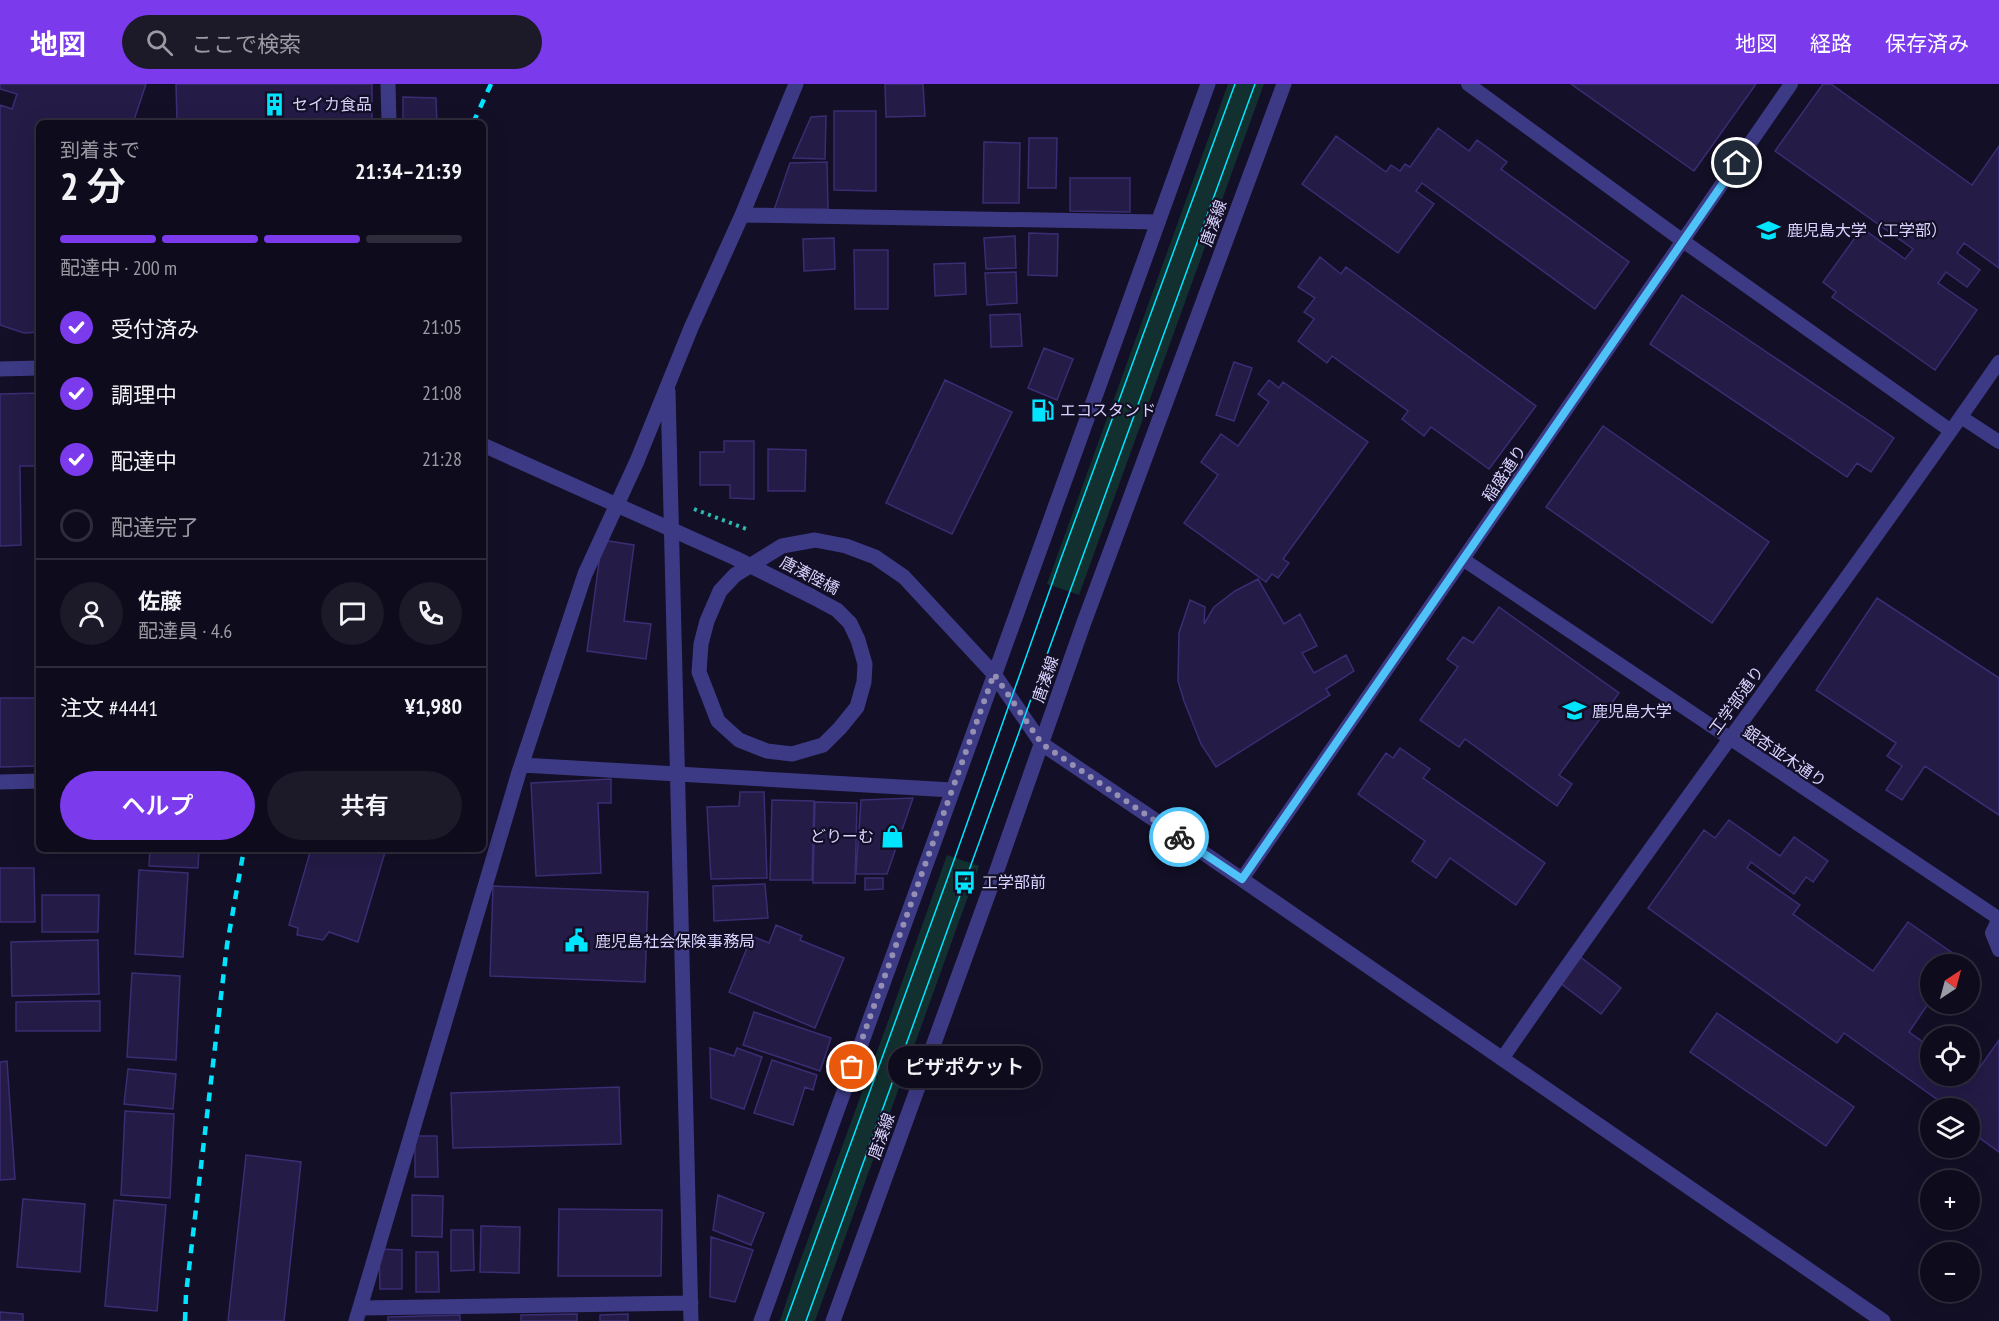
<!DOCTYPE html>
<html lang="ja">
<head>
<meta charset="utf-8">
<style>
	body { margin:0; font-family:"PT Sans Narrow","Noto Sans JP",sans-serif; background:#1c1929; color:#f1f3f6; height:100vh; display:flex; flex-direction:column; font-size:22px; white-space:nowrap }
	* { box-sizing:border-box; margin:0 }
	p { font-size:20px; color:#9b9ba3 }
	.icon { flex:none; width:33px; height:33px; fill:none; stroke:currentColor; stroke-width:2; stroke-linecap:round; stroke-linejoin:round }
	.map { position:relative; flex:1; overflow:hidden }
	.panel { position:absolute; left:36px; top:36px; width:450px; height:732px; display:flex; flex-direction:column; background:#0e0b1c; border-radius:9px; box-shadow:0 6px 24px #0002,0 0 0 2px #2e2b3b }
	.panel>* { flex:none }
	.needle { width:39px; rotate:36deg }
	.controls { position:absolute; left:1920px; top:870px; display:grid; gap:12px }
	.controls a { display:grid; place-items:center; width:60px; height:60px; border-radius:50%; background:#0e0b1c; box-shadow:0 6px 24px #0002,0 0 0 2px #2e2b3b; font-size:30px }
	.pin { position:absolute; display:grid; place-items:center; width:51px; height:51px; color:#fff; margin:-26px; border:3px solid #fff; border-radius:50%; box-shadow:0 2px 6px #0007 }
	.courier { position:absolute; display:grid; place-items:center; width:60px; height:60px; margin:-30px; border:4px solid #4fc3f7; border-radius:50%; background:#fff; color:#222; box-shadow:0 2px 8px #0007 }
	.bubble { position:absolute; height:42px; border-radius:21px; background:#0e0b1c; box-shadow:0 6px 24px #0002,0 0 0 2px #2e2b3b; font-size:20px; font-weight:600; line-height:42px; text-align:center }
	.head em { font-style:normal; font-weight:600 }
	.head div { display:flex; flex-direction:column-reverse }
	.head { display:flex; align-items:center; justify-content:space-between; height:102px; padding:0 24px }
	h1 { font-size:39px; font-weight:600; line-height:45px }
	.bar { display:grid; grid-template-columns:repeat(4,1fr); gap:9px 6px; align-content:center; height:72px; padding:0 24px }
	.bar i { height:8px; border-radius:4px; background:#2e2b3b }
	.bar .selected { background:#7c3aed }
	.bar p { grid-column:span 4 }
	.line { display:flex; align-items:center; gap:15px; padding:0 24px; border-top:2px solid #2e2b3b }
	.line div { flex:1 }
	.round { display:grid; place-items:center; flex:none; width:63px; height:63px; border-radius:32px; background:#1c1929 }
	ol { padding:0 24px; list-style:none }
	li { display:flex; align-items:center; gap:18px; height:66px }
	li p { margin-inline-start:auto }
	li .icon { padding:6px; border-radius:50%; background:#7c3aed; color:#fff; stroke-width:4 }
	li:last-child { color:#9b9ba3 }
	li i { width:33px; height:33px; border:3px solid #2e2b3b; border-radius:50% }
	.cta { display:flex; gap:12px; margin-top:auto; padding:12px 24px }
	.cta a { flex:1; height:69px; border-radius:36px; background:#7c3aed; color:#fff; font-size:24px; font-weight:600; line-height:69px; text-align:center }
	.cta a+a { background:#1c1929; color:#f1f3f6 }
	header { display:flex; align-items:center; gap:36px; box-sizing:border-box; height:84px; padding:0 30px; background:#7c3aed; color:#fff }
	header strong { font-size:28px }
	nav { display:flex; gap:33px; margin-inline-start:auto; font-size:21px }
	.search { width:420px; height:54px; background:#1c1929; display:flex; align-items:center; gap:15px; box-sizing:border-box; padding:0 21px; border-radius:33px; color:#9b9ba3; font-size:22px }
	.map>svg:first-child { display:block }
	.green { fill:#12302f }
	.building { fill:#241b47; stroke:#3b2d73; stroke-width:1.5 }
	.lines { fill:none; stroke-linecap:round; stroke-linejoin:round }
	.path { stroke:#2fb8b0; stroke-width:4; stroke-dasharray:3 4.5; stroke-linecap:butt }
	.service { stroke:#3d3a85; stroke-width:14 }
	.minor { stroke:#3d3a85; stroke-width:15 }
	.tertiary { stroke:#3d3a85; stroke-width:15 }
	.tram { stroke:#00e5ff; stroke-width:1.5 }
	.rail { stroke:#00e5ff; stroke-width:4.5; stroke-dasharray:9 8; stroke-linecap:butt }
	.tertiary-bridge { stroke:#3d3a85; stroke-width:15 }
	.done { stroke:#948fb3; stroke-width:6; stroke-dasharray:0 10.8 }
	.route { stroke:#4fc3f7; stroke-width:8 }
	.labels { text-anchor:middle; stroke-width:4.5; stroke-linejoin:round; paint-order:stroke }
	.poi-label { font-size:16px; fill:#d9d4ff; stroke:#130f26; text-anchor:start }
	.street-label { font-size:16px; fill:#d9d4ff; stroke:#130f26 }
</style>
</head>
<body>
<header>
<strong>地図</strong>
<div class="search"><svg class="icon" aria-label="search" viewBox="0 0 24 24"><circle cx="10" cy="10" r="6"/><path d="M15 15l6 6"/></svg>ここで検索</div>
<nav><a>地図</a><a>経路</a><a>保存済み</a></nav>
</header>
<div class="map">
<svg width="1999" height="1237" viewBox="0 0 1999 1237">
	<rect width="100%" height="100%" fill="#130f26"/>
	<!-- green -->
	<path class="green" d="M1228,0H1264L1079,511L1047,500Z
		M947,771L979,782L815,1237H780L796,1188L890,932Z"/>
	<!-- building -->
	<path class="building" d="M0,0H146L133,39H39V248L24,249L0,241V21L12,25L17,10L0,5Z
		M176,0H372V39H177Z
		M885,0H923L925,32L886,33Z
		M1571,0H1756L1694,87Z
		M1823,0H1831L1972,101L1999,62V184L1964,159L1957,169L1980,186L1967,203L1946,188L1938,199L1977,226L1935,286L1832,213L1836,208L1823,198L1862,144L1905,175L1913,165L1775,67Z
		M403,13L436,14L437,39H403Z
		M834,27H876V107L834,106Z
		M826,32L825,75L793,74L811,33Z
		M1438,44L1469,67L1477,56L1507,78L1501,85L1629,178L1595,225L1422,99L1416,107L1434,120L1398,169L1302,100L1336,52L1386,88L1391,81L1400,87L1405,80L1410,83Z
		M1029,54H1057L1056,104H1028Z
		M984,58L1020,59L1019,119H983Z
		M827,78L828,125L774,126L790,79Z
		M1070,94H1130V128L1070,127Z
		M1029,149L1058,150L1057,192L1028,191Z
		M1015,152L1016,184L986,185L984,154Z
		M834,154L835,185L804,187L803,155Z
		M854,166H888V225H855Z
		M1320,173L1341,190L1346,183L1536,322L1489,385L1431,343L1424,352L1402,335L1408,327L1332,272L1327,279L1298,257L1314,235L1304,228L1315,214L1298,203Z
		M965,179L966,210L935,212L934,180Z
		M1016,188L1017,219L987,221L985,189Z
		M1682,211L1894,354L1871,388L1857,379L1847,393L1650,260Z
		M1020,230L1022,262L991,263L990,231Z
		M1044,264L1073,275L1057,316L1028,304Z
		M1234,278L1252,284L1234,337L1216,331Z
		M945,296L1012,328L952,450L886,419Z
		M1269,296L1279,304L1283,298L1368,358L1283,475L1289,479L1278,494L1272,490L1266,498L1184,439L1218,391L1201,378L1221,350L1238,362L1269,318L1258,310Z
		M39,309V382H20L21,461L0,462V310Z
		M1603,342L1769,458L1712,539L1546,423Z
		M724,357H754V415L730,414V401H700V368H724Z
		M768,365L806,366L805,407H768Z
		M602,456L634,461L624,537L651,540L646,575L587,567Z
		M1258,495L1284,540L1300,530L1317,562L1302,569L1314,589L1346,571L1354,587L1326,605L1330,611L1216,683L1201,660L1184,617L1178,597L1179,549L1190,516L1205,523L1204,540L1214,523L1235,507Z
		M1877,514L1999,594V731L1925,682L1902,716L1886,706L1902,682L1887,672L1896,659L1816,606Z
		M1499,523L1619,609L1559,691L1572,700L1557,722L1465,655L1459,663L1420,636L1458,583L1447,575L1463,553L1473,559Z
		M0,614H39V682L0,683Z
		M1400,664L1430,685L1423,694L1545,779L1516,821L1450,774L1436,794L1412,777L1425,757L1358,710L1386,669L1393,674Z
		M611,695V719H598L601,789L536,792L531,699Z
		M740,708H764L767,794L711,795L707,723L739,722Z
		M913,714L887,790H856L861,716Z
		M772,716L814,717L812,796H770Z
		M815,718L857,719L855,799H813Z
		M37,730H39V765H93V767L37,766Z
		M1729,736L1780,772L1794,753L1828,777L1813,798L1806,793L1794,810L1751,778L1747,784L1800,821L1793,830L1873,887L1908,838L1961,875L1957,880H1930V917L1909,948L1930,963V992L1970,990L1973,993L1999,956V1068L1970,1047V1024H1938L1942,1019L1844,949L1837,959L1648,824L1704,746L1715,754Z
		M150,765H199L198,784L149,782Z
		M311,765H386L358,858L329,848L323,856L297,851L298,844L289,841Z
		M0,784H34L35,838H0Z
		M139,786L188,789L183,873L135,870Z
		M865,794H883V805L865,806Z
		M765,800L768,834L714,837L713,802Z
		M493,802L648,808L645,898L490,892Z
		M42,811H99L98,848H42Z
		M776,841L802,852L800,856L844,874L815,944L729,908L752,852L769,859Z
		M98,856L99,910L12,912L11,858Z
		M1579,872L1621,904L1601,930L1559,898Z
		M132,889L180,892L176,976L127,973Z
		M100,917V947H16V918Z
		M754,928L831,954L820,987L743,961Z
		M1717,929L1854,1023L1826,1062L1690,968Z
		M710,964L734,972L737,964L762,973L744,1025L711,1014Z
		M772,976L817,991L813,1006L805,1003L793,1041L754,1029Z
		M7,977L15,1095L0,1096V978Z
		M128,985L176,990L173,1025L124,1020Z
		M619,1003L621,1060L453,1064L451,1009Z
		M125,1027L174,1030L170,1114L121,1111Z
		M415,1052H437L438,1093H415Z
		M246,1071L301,1078L284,1237H228Z
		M412,1111L443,1112L442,1153L412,1152Z
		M718,1111L764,1129L751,1161L713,1146Z
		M23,1115L85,1120L80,1188L17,1183Z
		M114,1116L166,1121L157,1227L105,1222Z
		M559,1125L662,1126L661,1192H558Z
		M481,1142L520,1143L519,1189L480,1188Z
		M451,1146H473L474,1186L451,1187Z
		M711,1153L753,1166L735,1218L710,1213Z
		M379,1165L402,1166V1205H380Z
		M416,1168H438L439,1208H416Z
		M0,1228L23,1230V1237H0Z
		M577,1230V1237H521V1231Z
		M628,1230V1237H600V1231Z
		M460,1231V1237H388V1233Z"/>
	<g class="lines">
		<!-- path -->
		<path class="path" d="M694,425L749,446"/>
		<!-- service -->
		<path class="service" d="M1468,0L1683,157L1951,347
			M1961,333L1999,358
			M1464,476L1998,834
			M1242,795L1791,0
			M1999,834L1992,849L1999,866
			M1502,975C1664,739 1837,513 1999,278"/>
		<!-- minor -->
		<path class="minor" d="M388,0L389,39
			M742,131L1158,138
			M668,307L691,1237
			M522,681L952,706
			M0,698L39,697
			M361,1224L691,1219
			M356,1237L519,688L585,490L637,377L691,244L742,131L796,0"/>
		<!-- tertiary -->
		<path class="tertiary" d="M0,285L39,284
			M811,512L837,526L850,539L858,556L865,580L864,598L857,623L840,644L823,661L792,670L767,667L739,656L718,637L699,588L701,560L707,537L720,507L735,491L782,462L815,456L846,462L875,473L904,493L994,590L1042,660L1192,761L1883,1237
			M761,1237L1208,0
			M833,1237L997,786L1083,541L1284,0"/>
		<!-- tram -->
		<path class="tram" d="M786,1237L948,793L1059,480L1235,0
			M806,1237C955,824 1104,412 1255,0"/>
		<!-- rail -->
		<path class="rail" d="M473,39L491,0
			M185,1237L186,1210L227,861L244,765"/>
		<!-- tertiary-bridge -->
		<path class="tertiary-bridge" d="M483,361L735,474L811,512"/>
	</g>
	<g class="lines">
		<!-- done -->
		<path class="done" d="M852,983L994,590L1042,660L1179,753"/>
		<!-- route -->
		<path class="route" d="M1179,753L1242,795L1737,79"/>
	</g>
	<!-- icons -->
	<defs>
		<symbol id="building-bare" viewBox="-9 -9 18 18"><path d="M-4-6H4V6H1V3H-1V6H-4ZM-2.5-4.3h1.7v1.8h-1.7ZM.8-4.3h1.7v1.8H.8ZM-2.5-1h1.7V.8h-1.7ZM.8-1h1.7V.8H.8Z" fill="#00e5ff" stroke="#130f26" stroke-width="2.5" paint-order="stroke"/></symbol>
		<symbol id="university-bare" viewBox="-9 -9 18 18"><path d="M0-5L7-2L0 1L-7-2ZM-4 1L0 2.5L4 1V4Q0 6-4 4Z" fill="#00e5ff" stroke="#130f26" stroke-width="2.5" paint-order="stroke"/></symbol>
		<symbol id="fuel-bare" viewBox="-9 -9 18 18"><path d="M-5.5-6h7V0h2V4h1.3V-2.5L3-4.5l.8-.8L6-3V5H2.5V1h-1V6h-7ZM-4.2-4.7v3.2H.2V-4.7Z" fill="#00e5ff" stroke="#130f26" stroke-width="2.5" paint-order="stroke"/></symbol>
		<symbol id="shop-bare" viewBox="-9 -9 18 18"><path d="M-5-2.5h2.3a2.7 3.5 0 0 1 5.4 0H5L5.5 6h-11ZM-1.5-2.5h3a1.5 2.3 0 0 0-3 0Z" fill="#00e5ff" stroke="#130f26" stroke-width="2.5" paint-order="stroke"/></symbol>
		<symbol id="bus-bare" viewBox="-9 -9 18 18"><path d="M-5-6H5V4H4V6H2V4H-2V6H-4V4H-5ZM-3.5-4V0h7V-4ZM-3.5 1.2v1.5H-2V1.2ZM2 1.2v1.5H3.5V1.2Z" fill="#00e5ff" stroke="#130f26" stroke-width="2.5" paint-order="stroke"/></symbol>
		<symbol id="civic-bare" viewBox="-9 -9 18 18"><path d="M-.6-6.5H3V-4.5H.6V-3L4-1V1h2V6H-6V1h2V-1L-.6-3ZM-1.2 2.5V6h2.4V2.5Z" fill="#00e5ff" stroke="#130f26" stroke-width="2.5" paint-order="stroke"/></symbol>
	</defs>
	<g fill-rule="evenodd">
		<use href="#building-bare" x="258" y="4" width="33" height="33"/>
		<use href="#university-bare" x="1752" y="130" width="33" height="33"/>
		<use href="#fuel-bare" x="1026" y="310" width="33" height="33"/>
		<use href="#university-bare" x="1558" y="610" width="33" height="33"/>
		<use href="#shop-bare" x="876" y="736" width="33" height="33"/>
		<use href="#bus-bare" x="948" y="782" width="33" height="33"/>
		<use href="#civic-bare" x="560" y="840" width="33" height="33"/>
	</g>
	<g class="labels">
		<!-- poi labels -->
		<g class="poi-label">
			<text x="292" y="26">セイカ食品</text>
			<text x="1787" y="152">鹿児島大学（工学部）</text>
			<text x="1060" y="332">エコスタンド</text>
			<text x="1592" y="633">鹿児島大学</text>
			<text x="874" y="758" text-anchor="end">どりーむ</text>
			<text x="982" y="804">工学部前</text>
			<text x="595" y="863">鹿児島社会保険事務局</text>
		</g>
		<!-- street labels -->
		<g class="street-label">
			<text transform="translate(1213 139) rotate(-70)" y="6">唐湊線</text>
			<text transform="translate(1504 389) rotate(-56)" y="6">稲盛通り</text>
			<text transform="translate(810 491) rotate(27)" y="6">唐湊陸橋</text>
			<text transform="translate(1045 595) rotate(-71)" y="6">唐湊線</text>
			<text transform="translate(1736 616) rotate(-54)" y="6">工学部通り</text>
			<text transform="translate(1785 672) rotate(34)" y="6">銀杏並木通り</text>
			<text transform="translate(881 1052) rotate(-70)" y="6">唐湊線</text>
		</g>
	</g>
</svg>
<div class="controls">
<a><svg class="needle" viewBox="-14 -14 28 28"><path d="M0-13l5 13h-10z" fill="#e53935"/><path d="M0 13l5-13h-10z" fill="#9b9ba3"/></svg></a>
<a><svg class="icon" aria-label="locate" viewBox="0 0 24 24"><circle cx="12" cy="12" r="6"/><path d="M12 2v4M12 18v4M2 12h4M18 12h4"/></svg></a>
<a><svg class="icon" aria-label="layers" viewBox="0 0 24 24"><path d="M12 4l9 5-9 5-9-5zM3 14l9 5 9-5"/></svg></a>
<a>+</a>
<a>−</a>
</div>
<div class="pin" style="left:852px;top:983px;background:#ea580c"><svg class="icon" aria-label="bag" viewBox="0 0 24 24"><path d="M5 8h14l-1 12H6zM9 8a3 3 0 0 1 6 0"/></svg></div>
<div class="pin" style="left:1737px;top:79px;background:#1f2937"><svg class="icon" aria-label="home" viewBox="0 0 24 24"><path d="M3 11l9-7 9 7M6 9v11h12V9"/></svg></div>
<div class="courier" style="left:1179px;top:753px"><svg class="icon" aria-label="bike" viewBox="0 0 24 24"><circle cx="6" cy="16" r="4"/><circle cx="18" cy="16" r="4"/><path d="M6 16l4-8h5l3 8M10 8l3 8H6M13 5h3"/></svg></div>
<div class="bubble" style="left:888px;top:962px;width:153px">ピザポケット</div>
<section class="panel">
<div class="head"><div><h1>2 分</h1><p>到着まで</p></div><em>21:34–21:39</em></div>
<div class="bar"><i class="selected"></i><i class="selected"></i><i class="selected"></i><i></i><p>配達中 · 200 m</p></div>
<ol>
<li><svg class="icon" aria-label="check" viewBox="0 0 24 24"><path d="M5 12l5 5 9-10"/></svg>受付済み<p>21:05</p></li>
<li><svg class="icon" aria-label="check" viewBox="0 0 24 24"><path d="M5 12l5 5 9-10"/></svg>調理中<p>21:08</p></li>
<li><svg class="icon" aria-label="check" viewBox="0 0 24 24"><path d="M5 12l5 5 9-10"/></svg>配達中<p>21:28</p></li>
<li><i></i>配達完了</li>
</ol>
<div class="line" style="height:108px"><a class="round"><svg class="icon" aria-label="person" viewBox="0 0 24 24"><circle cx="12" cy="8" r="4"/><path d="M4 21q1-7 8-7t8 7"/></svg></a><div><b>佐藤</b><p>配達員 · 4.6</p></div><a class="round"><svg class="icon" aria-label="chat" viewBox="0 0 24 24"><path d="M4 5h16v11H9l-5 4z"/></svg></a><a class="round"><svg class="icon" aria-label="phone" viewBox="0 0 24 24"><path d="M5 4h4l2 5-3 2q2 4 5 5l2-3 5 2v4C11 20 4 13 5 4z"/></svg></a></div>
<div class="line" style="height:78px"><div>注文 #4441</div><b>¥1,980</b></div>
<div class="cta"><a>ヘルプ</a><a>共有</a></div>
</section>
</div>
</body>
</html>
